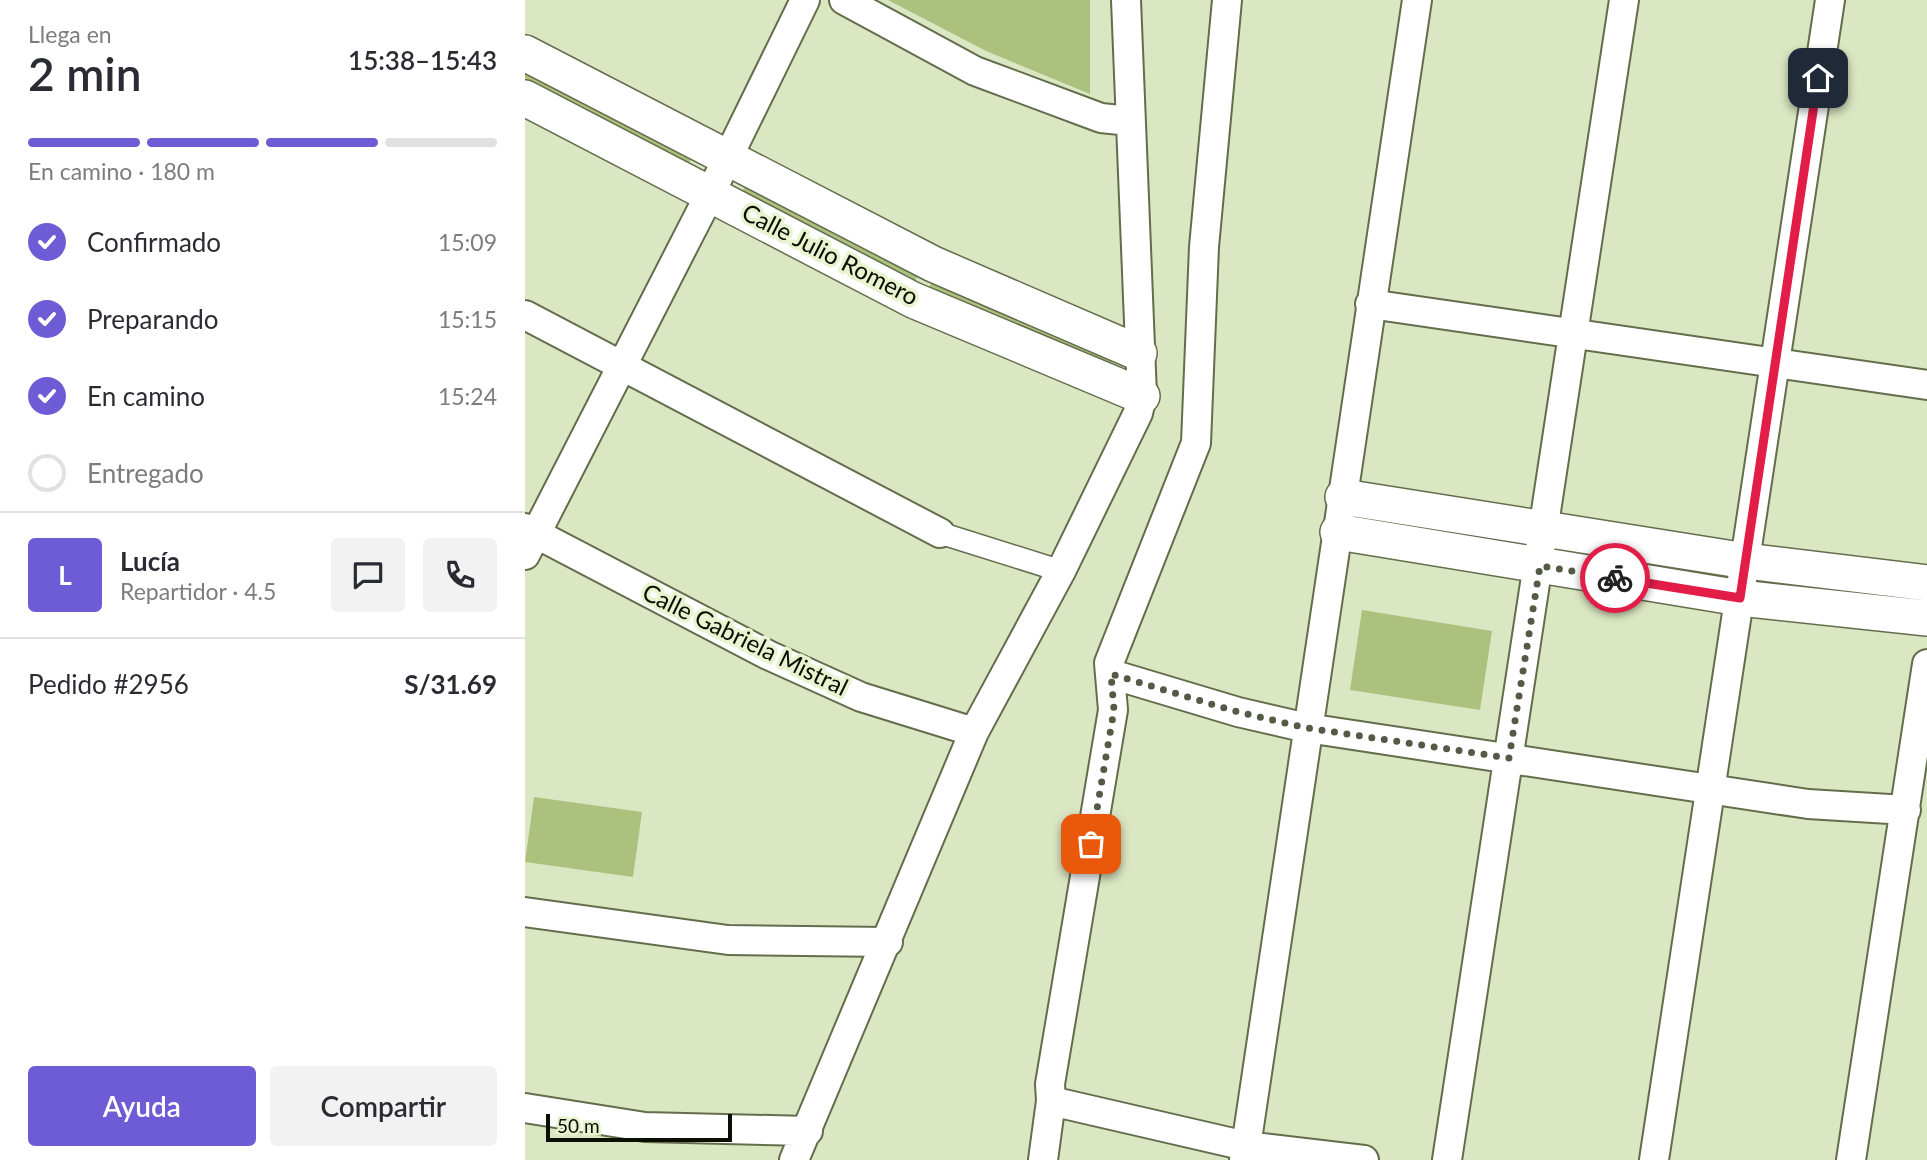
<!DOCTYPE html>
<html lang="es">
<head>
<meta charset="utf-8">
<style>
	body { margin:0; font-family:Lato,sans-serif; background:#f2f2f3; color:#2b2b33; height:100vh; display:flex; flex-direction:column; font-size:26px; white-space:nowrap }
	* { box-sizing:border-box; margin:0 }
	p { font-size:23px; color:#7c7c81 }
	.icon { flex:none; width:38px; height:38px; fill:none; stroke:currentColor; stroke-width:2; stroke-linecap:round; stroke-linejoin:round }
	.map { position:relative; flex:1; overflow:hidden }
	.details { display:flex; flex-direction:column; background:#fff; width:525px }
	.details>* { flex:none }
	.scale { position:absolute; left:21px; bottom:18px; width:186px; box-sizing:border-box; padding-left:7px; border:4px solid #0a0e03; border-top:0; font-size:19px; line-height:24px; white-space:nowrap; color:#0a0e03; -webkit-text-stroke:5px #e8f4cf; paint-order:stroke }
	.pin { position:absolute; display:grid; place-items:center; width:60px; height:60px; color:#fff; margin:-30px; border-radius:14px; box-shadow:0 4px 10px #0006 }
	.courier { position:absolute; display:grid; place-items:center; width:70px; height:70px; margin:-35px; border:5px solid #e11d48; border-radius:50%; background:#fff; color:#222; box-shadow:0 2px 9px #0007 }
	.head em { font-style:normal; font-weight:600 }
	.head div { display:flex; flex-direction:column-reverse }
	.head { display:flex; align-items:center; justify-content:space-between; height:119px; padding:0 28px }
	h1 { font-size:46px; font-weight:600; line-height:52px }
	.bar { display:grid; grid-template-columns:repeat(4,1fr); gap:10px 7px; align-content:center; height:84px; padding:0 28px }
	.bar i { height:9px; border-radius:5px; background:#e1e1e2 }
	.bar .on { background:#6d5cd6 }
	.bar p { grid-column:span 4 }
	.line { display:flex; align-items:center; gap:18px; padding:0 28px; border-top:2px solid #e1e1e2 }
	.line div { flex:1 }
	.round { display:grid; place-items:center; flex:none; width:74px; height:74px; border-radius:7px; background:#f2f2f3 }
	ol { padding:0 28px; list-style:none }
	li { display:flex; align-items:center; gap:21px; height:77px }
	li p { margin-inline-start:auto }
	li .icon { padding:7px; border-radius:50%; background:#6d5cd6; color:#fff; stroke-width:4 }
	li:last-child { color:#7c7c81 }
	li i { width:38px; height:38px; border:4px solid #e1e1e2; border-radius:50% }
	.button { display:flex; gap:14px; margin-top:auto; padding:14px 28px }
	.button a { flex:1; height:80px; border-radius:7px; background:#6d5cd6; color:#fff; font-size:28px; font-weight:600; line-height:80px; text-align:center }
	.button a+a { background:#f2f2f3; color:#2b2b33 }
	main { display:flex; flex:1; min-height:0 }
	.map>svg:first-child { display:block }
	.green { fill:#adc17e }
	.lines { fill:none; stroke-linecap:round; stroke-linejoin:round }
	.pedestrian-casing { stroke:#636d4c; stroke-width:24 }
	.minor-casing { stroke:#636d4c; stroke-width:32 }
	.tertiary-casing { stroke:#636d4c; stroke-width:38 }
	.pedestrian { stroke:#fff; stroke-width:21 }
	.minor { stroke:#fff; stroke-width:28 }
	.tertiary { stroke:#fff; stroke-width:35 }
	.done { stroke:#535a46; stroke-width:7; stroke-dasharray:0 12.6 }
	.route { stroke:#e11d48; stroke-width:9 }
	.labels { text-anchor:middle; stroke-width:7; stroke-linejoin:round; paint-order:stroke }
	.street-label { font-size:24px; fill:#0a0e03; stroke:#e8f4cf }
</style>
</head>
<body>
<main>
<section class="details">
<div class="head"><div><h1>2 min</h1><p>Llega en</p></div><em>15:38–15:43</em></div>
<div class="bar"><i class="on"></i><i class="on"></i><i class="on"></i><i></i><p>En camino · 180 m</p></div>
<ol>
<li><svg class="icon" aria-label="check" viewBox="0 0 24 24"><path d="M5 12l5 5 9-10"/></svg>Confirmado<p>15:09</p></li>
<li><svg class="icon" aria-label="check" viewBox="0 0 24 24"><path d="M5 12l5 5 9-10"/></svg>Preparando<p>15:15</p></li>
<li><svg class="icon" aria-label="check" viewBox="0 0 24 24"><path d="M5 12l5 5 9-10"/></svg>En camino<p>15:24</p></li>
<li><i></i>Entregado</li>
</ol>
<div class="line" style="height:126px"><b class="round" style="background:#6d5cd6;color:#fff">L</b><div><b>Lucía</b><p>Repartidor · 4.5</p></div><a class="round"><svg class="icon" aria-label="chat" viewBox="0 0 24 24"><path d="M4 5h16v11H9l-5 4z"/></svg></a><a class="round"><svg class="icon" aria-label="phone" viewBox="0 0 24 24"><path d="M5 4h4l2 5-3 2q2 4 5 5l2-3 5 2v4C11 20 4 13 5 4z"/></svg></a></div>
<div class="line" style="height:91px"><div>Pedido #2956</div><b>S/31.69</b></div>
<div class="button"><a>Ayuda</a><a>Compartir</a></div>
</section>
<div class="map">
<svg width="1402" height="1160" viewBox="0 0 1402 1160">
	<rect width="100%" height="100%" fill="#dbe7c2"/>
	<!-- green -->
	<path class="green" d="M363,0H565V94L461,51Z
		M0,66L169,155L161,168L0,84Z
		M222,182L395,272L387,286L215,196Z
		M409,278L586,353L587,371L401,293Z
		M837,610L967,631L955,710L825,690Z
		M9,797L117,812L108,877L0,862Z"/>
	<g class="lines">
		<defs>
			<path id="pedestrian" d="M415,533L536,571"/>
			<path id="minor" d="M319,0L450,71L576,118L605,121
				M845,304L1402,385
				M0,315L415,533
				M0,528L243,655L336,697L449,732
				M0,555L185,194L280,0
				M586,674L713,712L782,728L1283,804L1381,810
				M0,912L203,940L363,942
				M526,1101L721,1146L839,1160
				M0,1108L120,1127L283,1131
				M269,1160L449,732L536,571L613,413L617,396L601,0
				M518,1160L526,1101L525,1084L588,710L584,663L671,443L679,247L702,0
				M719,1160L892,0
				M922,1160L1099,0
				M1129,1160L1305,0
				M1326,1160L1402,664"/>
			<path id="tertiary" d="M0,53L408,264L614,353
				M0,98L388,300L617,396
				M818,497L1221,561L1402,583
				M813,532L1215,598L1402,618"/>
		</defs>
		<!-- pedestrian casing -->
		<use href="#pedestrian" class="pedestrian-casing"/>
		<!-- minor casing -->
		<use href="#minor" class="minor-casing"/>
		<!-- tertiary casing -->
		<use href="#tertiary" class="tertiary-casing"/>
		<!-- pedestrian -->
		<use href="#pedestrian" class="pedestrian"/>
		<!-- minor -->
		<use href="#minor" class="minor"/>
		<!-- tertiary -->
		<use href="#tertiary" class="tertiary"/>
	</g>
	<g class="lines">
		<!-- done -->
		<path class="done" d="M566,844L589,710L586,674L713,712L782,728L984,758L1015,566L1090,578"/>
		<!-- route -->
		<path class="route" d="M1090,578L1215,598L1293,78"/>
	</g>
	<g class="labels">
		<!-- street labels -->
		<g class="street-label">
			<text transform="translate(305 255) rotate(27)" y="8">Calle Julio Romero</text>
			<text transform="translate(220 640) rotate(26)" y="8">Calle Gabriela Mistral</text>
		</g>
	</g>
</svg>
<div class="scale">50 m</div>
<div class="pin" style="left:566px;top:844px;background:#ea580c"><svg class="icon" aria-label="bag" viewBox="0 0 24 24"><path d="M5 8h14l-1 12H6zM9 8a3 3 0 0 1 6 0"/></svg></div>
<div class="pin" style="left:1293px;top:78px;background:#1f2937"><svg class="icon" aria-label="home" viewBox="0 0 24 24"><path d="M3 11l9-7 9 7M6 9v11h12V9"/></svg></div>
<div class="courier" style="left:1090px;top:578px"><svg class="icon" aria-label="bike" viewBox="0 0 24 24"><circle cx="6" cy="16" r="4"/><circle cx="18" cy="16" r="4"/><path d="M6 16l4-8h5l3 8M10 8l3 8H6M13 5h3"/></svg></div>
</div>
</main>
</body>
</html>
